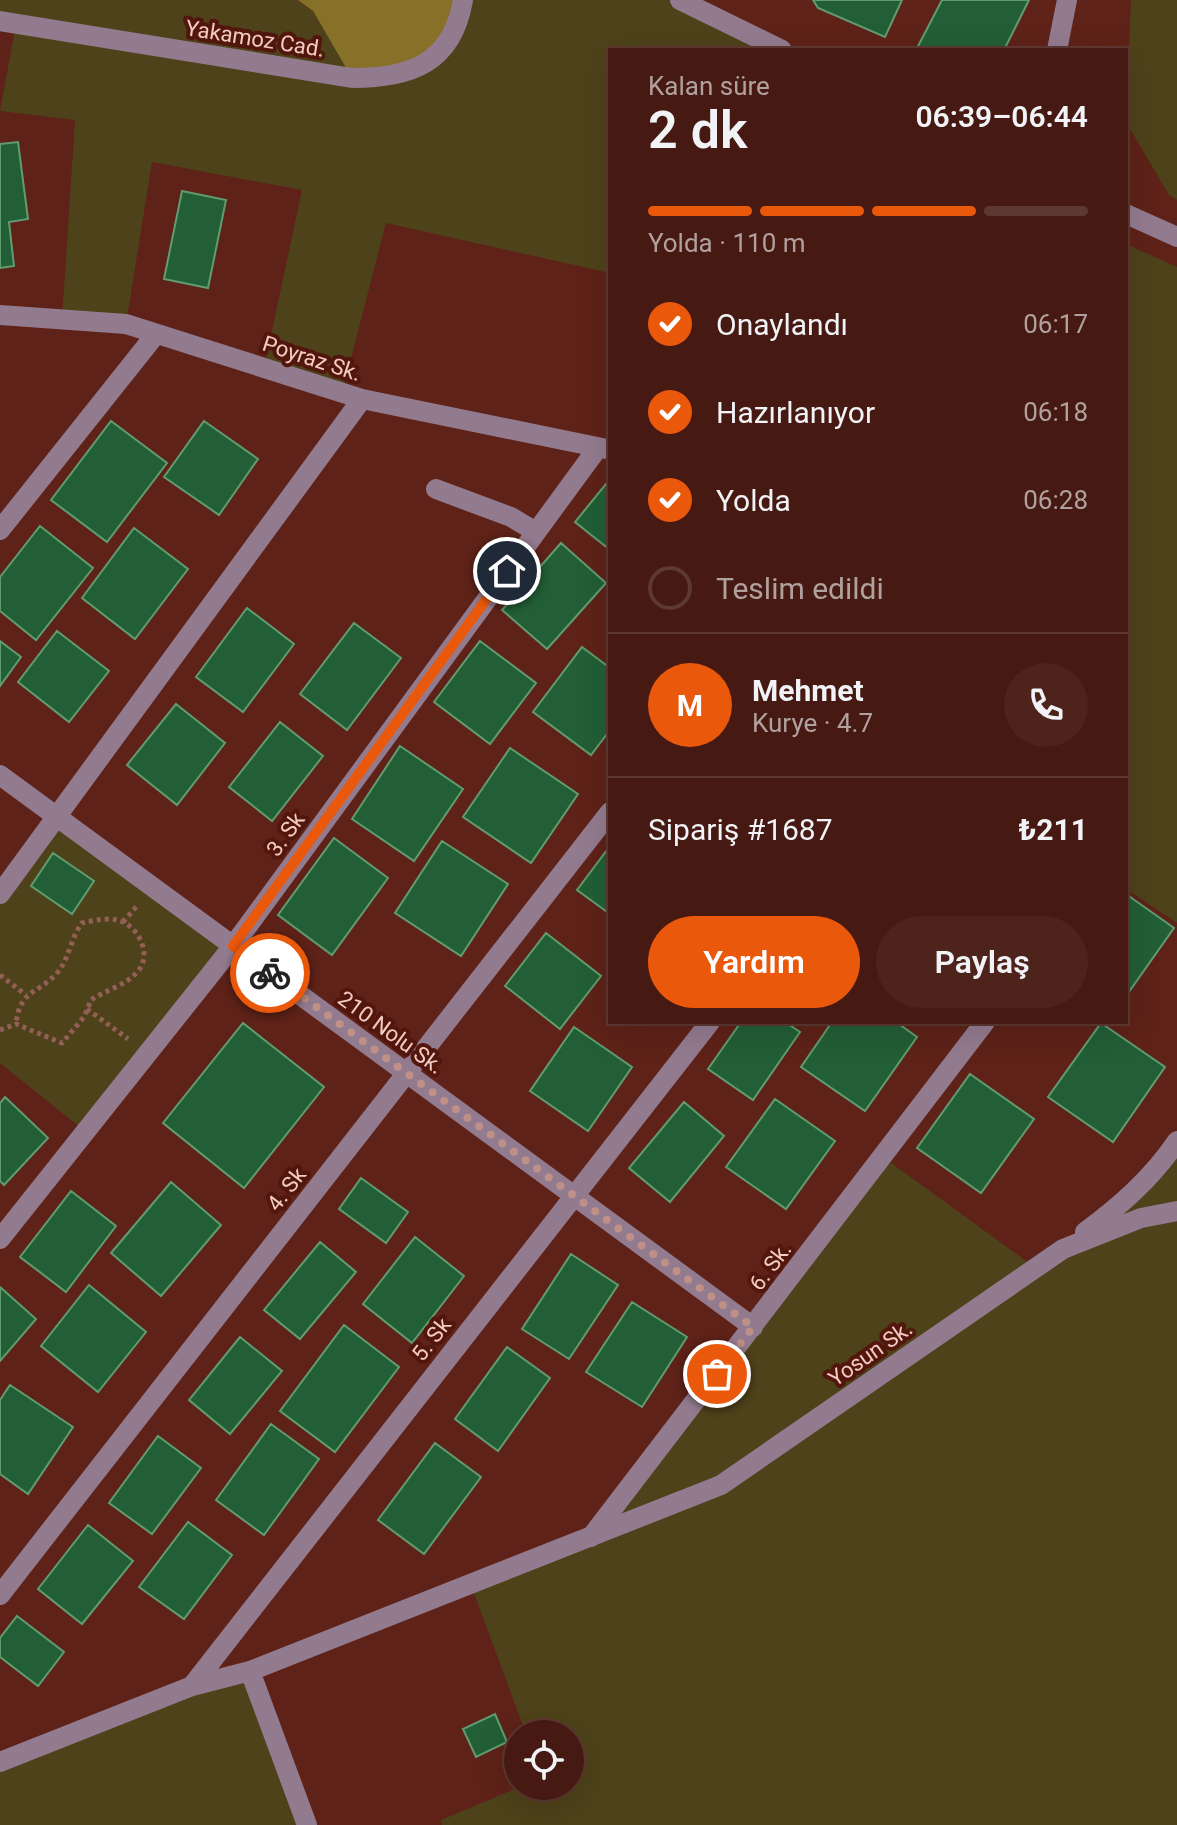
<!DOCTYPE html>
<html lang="tr">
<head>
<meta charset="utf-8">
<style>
	body { margin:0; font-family:Roboto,sans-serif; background:#4d231b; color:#f1f3f6; height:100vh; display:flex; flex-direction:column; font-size:30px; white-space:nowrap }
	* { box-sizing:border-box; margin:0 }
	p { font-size:26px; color:#b0a19f }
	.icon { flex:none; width:44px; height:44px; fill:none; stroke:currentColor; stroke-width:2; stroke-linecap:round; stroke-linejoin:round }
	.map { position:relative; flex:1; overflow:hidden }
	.drawer { position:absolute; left:608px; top:48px; width:520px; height:976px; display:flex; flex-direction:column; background:#461a12; border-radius:0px; box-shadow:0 8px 32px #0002,0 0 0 2px #5e3832 }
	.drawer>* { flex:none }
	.controls { position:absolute; left:504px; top:1720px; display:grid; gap:16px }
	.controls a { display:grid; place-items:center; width:80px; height:80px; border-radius:50%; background:#461a12; box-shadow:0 8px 32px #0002,0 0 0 2px #5e3832; font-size:40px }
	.pin { position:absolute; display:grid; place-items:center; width:68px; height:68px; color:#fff; margin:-34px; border:4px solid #fff; border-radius:50%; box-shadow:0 2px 8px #0007 }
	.courier { position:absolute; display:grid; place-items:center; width:80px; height:80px; margin:-40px; border:6px solid #ea580c; border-radius:50%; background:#fff; color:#222; box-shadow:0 2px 10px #0007 }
	.overview em { font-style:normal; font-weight:600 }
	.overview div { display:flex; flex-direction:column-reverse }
	.overview { display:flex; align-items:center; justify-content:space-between; height:136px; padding:0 40px }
	h1 { font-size:52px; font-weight:600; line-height:60px }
	.bar { display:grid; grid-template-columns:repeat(4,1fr); gap:12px 8px; align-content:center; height:96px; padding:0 40px }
	.bar i { height:10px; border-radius:6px; background:#5e3832 }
	.bar .active { background:#ea580c }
	.bar p { grid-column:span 4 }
	.line { display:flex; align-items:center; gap:20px; padding:0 40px; border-top:2px solid #5e3832 }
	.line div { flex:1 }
	.round { display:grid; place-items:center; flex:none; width:84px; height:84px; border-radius:42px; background:#4d231b }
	ol { padding:0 40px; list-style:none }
	li { display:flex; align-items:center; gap:24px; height:88px }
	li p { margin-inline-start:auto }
	li .icon { padding:8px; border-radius:50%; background:#ea580c; color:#fff; stroke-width:4 }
	li:last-child { color:#b0a19f }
	li i { width:44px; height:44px; border:4px solid #5e3832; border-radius:50% }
	.primary-button { display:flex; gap:16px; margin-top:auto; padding:16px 40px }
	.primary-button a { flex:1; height:92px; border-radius:48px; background:#ea580c; color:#fff; font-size:32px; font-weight:600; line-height:92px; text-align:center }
	.primary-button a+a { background:#4d231b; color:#f1f3f6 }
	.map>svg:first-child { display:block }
	.green { fill:#4e421a }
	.forest { fill:#877028 }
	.building { fill:#225e36; stroke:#619c70; stroke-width:2 }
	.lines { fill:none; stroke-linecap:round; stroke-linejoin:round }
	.path { stroke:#945f56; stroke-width:5; stroke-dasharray:4 4; stroke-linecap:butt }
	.minor { stroke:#937b8f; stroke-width:20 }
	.done { stroke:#be9087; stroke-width:8; stroke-dasharray:0 14.4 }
	.route { stroke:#ea580c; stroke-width:10 }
	.labels { text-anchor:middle; stroke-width:8; stroke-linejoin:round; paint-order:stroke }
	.street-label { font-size:22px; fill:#f2cbc3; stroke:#52160d }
</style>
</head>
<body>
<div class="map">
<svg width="1177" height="1825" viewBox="0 0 1177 1825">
	<rect width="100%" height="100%" fill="#5e2218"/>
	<!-- green -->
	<path class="green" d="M0,0H298L313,11L353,78L463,0H680L782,50H610V273L386,223L342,393L264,368L302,190L152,162L126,324L62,319L75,120L0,111L16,24L0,21Z
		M1131,0H1177V200L1169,195L1126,122Z
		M1126,244L1177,267V923L1126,889Z
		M57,817L233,946L86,1132L0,1063V894Z
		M1177,1141V1825H442L441,1820L522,1786H570V1734H526L471,1585L591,1537L883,1157L1036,1268L1063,1249Z
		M250,1671L307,1825H0V1762Z"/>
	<!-- forest -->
	<path class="forest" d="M298,0H463L424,65L352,78L313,11Z"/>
	<!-- building -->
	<path class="building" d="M813,0H902L885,37L818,8Z
		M942,0H1029L1004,50H916Z
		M18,142L28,219L9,222L14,266L0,268V144Z
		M182,191L226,200L208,288L164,279Z
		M111,421L167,463L107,542L51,500Z
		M204,421L258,459L219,515L164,477Z
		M610,479V550L575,522Z
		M40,526L93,568L36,640L0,611V577Z
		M134,528L188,569L135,639L82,598Z
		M561,543L606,583L547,649L502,610Z
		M247,608L294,644L243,712L196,677Z
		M354,623L401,658L347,730L300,694Z
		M57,631L109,671L69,722L18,682Z
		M0,641L21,657L0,686Z
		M480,641L536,683L490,744L434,702Z
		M582,647L610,668V730L591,755L533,712Z
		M176,704L225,743L177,805L127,765Z
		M280,722L323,756L272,821L229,787Z
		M400,746L463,789L414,861L352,819Z
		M510,748L578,794L531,863L463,817Z
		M334,838L388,878L332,955L278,915Z
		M442,841L508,884L461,956L395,913Z
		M610,846V914L577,890Z
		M53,853L94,881L72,914L31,886Z
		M1126,894L1174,928L1126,996Z
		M546,933L601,976L560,1029L505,986Z
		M741,1022H785L800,1032L753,1100L708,1069Z
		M832,1022H896L917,1037L865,1111L801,1067Z
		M243,1023L324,1087L244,1188L163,1123Z
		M1101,1023L1165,1067L1113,1142L1048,1097Z
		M574,1027L632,1067L588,1131L530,1091Z
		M970,1074L1034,1119L981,1193L917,1148Z
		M5,1097L48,1138L4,1185L0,1181V1103Z
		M775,1099L835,1141L786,1209L726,1167Z
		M684,1102L724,1136L670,1202L629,1168Z
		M361,1178L408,1212L386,1243L339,1209Z
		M171,1182L221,1225L161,1296L111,1253Z
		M71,1191L116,1226L66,1292L20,1257Z
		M415,1237L464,1276L412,1343L363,1304Z
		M320,1242L356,1272L300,1339L264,1310Z
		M571,1254L618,1285L569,1359L522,1329Z
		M89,1285L146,1332L98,1392L41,1346Z
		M0,1287L36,1319L0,1361Z
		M632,1302L687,1337L642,1407L586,1372Z
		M344,1325L399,1367L335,1452L280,1411Z
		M240,1337L282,1371L230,1434L189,1400Z
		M507,1347L550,1378L498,1451L455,1419Z
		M10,1385L73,1427L28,1494L0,1474V1400Z
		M271,1424L319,1459L264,1535L216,1500Z
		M158,1436L201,1468L152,1534L109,1503Z
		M435,1443L481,1477L424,1554L378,1520Z
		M188,1522L232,1555L184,1619L139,1587Z
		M88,1525L133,1561L82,1624L38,1589Z
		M17,1616L64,1652L38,1686L0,1657V1638Z
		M495,1714L507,1742L476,1757L463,1729Z"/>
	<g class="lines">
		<!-- path -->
		<path class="path" d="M123,922L137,906
			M0,975L26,995
			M87,1009L128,1039
			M0,1030L16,1024L62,1043L84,1017L91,1000C106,990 127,985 138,971C151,956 141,932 125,923C113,916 95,920 82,923C71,937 69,960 57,973C37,995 20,989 16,1024"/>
		<!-- minor -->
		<path class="minor" d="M680,0L782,50
			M0,21L352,78C410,78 452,64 463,0
			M1057,50L1067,0
			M1126,214L1177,237
			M0,315L126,324L362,399L607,449
			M436,489L511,517L536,532
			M0,530L156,334
			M0,775L753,1327
			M0,894L362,399
			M1085,1232C1120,1206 1152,1178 1177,1141
			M0,1239L233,946L597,449
			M591,1537L985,1022
			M0,1595L610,812
			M250,1671L307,1825
			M192,1686L710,1022
			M0,1762L192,1686L250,1671L721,1485L1063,1249L1141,1218L1177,1211"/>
	</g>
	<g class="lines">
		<!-- done -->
		<path class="done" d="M270,973L753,1327L717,1374"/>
		<!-- route -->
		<path class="route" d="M270,973L233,946L507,571"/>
	</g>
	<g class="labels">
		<!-- street labels -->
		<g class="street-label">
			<text transform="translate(255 38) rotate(9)" y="8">Yakamoz Cad.</text>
			<text transform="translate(312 358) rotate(18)" y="8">Poyraz Sk.</text>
			<text transform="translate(285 834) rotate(-54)" y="8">3. Sk</text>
			<text transform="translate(391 1032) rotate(36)" y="8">210 Nolu Sk.</text>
			<text transform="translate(286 1189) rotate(-52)" y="8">4. Sk</text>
			<text transform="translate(770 1266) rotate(-53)" y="8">6. Sk.</text>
			<text transform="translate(431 1339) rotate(-52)" y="8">5. Sk</text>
			<text transform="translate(870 1353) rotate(-35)" y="8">Yosun Sk.</text>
		</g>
	</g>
</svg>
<div class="controls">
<a><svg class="icon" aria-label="locate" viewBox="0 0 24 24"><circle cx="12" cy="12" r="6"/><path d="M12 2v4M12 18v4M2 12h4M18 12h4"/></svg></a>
</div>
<div class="pin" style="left:717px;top:1374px;background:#ea580c"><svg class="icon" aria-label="bag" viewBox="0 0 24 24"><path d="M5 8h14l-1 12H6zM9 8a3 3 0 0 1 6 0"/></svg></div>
<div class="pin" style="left:507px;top:571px;background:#1f2937"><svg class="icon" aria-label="home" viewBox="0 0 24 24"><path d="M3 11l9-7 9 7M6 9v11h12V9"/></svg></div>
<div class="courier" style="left:270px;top:973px"><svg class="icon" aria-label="bike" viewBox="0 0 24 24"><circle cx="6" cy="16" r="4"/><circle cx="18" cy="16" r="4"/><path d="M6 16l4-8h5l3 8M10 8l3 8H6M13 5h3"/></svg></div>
<section class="drawer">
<div class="overview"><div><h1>2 dk</h1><p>Kalan süre</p></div><em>06:39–06:44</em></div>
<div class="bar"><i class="active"></i><i class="active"></i><i class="active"></i><i></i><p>Yolda · 110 m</p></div>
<ol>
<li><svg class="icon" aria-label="check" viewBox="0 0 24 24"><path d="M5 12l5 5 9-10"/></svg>Onaylandı<p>06:17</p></li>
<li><svg class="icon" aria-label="check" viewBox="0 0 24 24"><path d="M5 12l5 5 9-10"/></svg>Hazırlanıyor<p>06:18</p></li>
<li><svg class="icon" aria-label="check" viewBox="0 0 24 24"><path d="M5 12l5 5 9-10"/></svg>Yolda<p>06:28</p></li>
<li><i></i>Teslim edildi</li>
</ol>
<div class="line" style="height:144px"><b class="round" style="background:#ea580c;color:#fff">M</b><div><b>Mehmet</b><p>Kurye · 4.7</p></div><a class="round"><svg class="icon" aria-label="phone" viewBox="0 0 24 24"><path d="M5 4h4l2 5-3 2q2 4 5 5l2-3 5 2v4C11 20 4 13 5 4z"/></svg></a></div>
<div class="line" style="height:104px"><div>Sipariş #1687</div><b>₺211</b></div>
<div class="primary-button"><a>Yardım</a><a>Paylaş</a></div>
</section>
</div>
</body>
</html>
